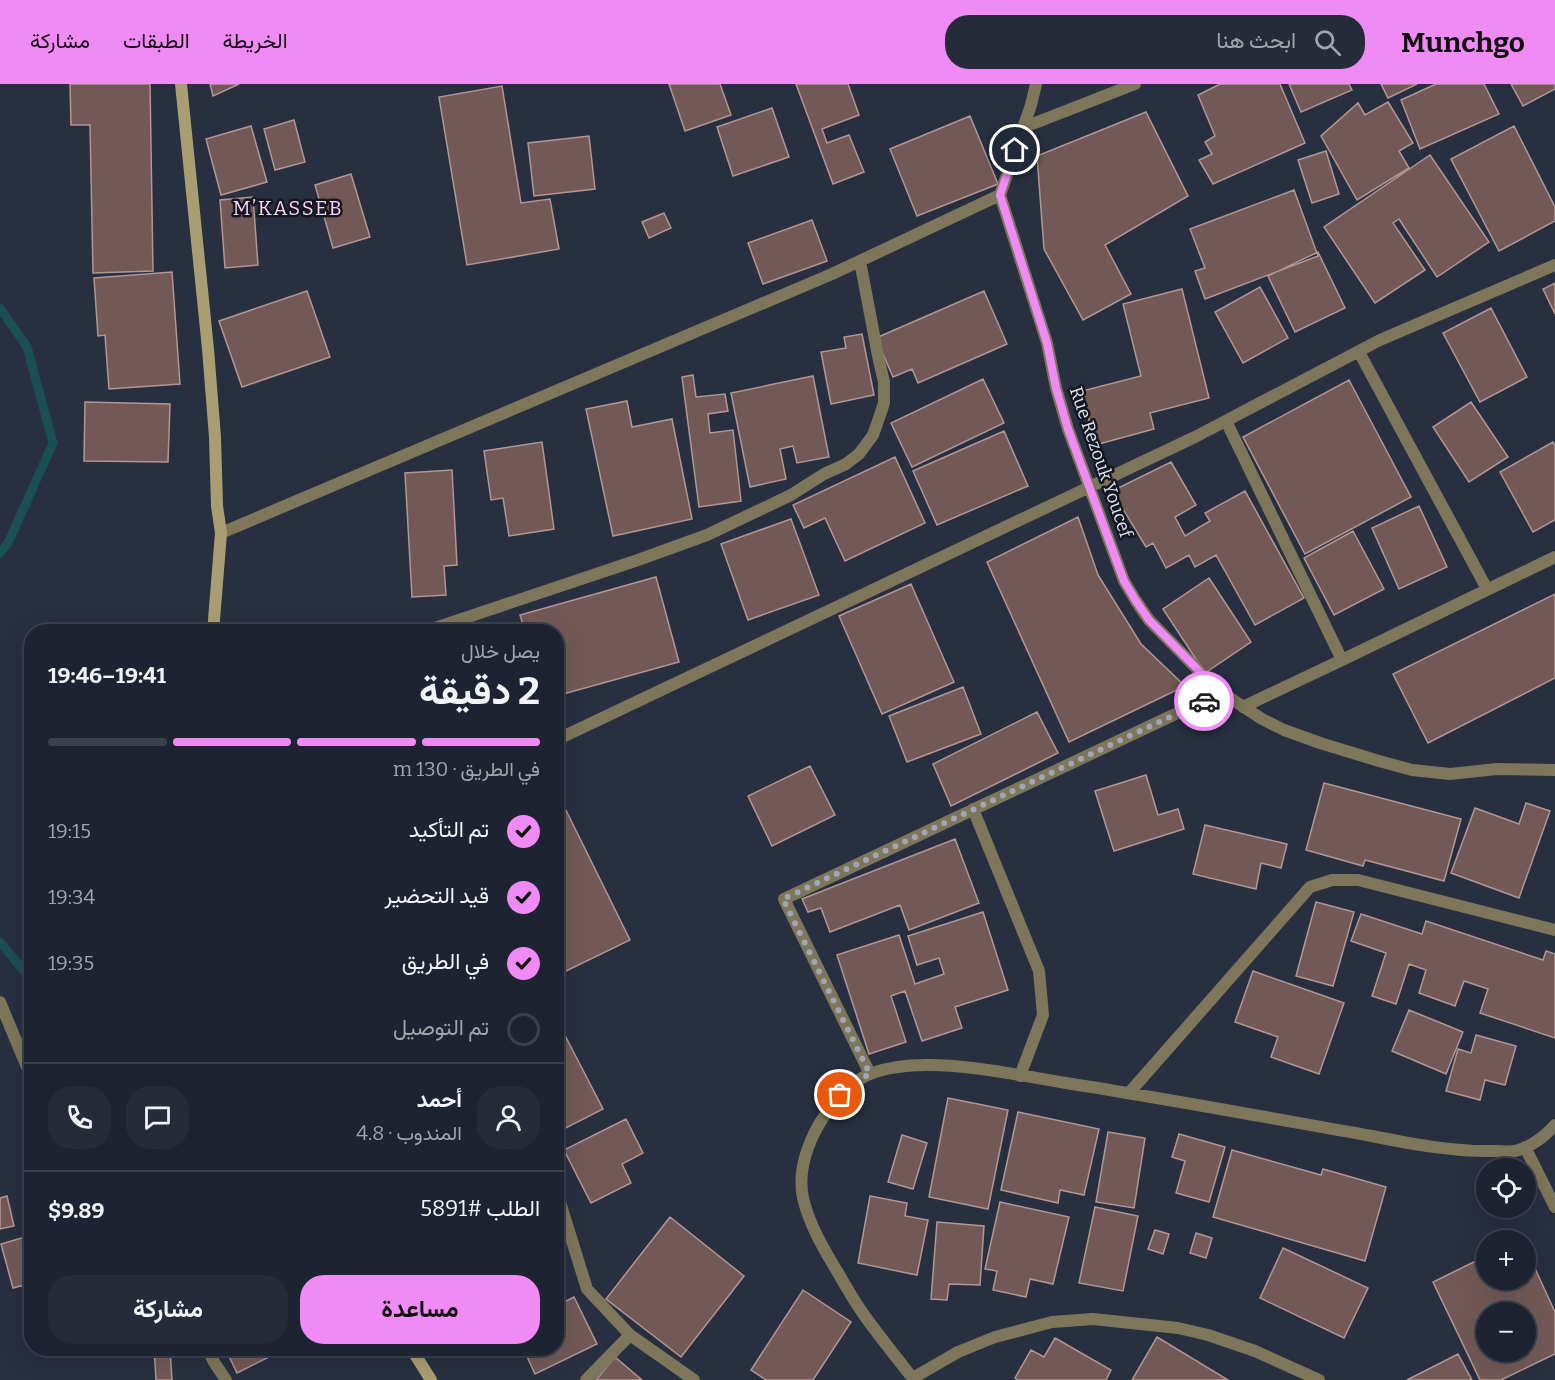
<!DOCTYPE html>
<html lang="ar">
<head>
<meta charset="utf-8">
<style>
	body { margin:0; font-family:Bitter,Vazirmatn,serif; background:#262b39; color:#f1f3f6; direction:rtl; height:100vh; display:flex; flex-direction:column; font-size:22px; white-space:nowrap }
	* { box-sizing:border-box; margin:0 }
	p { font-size:20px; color:#a1a4ab }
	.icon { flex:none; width:33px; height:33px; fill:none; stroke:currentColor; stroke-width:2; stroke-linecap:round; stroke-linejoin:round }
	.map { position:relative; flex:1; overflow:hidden; direction:ltr }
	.sheet { position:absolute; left:24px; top:540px; width:540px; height:732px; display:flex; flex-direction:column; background:#1e2331; border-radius:24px; box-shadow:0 6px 24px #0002,0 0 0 2px #3c404d; direction:rtl }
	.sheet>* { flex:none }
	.tools { position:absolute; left:1476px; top:1074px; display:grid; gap:12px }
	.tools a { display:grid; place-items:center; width:60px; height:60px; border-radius:50%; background:#1e2331; box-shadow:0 6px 24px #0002,0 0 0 2px #3c404d; font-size:30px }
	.pin { position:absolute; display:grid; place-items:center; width:51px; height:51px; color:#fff; margin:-26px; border:3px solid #fff; border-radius:50%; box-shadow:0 2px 6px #0007 }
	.courier { position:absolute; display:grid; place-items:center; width:60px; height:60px; margin:-30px; border:4px solid #f08bf5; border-radius:50%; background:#fff; color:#222; box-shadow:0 2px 8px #0007 }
	.summary em { font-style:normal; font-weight:700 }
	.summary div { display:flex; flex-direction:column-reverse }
	.summary { display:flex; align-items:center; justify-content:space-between; height:102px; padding:0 24px }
	h1 { font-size:39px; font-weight:700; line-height:45px }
	.bar { display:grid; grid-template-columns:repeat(4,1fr); gap:9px 6px; align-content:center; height:72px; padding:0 24px }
	.bar i { height:8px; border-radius:4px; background:#3c404d }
	.bar .selected { background:#f08bf5 }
	.bar p { grid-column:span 4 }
	.line { display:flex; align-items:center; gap:15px; padding:0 24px; border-top:2px solid #3c404d }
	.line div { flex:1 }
	.round { display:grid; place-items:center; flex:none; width:63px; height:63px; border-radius:24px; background:#262b39 }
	ol { padding:0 24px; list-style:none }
	li { display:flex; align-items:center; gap:18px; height:66px }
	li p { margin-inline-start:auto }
	li .icon { padding:6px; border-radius:50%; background:#f08bf5; color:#111; stroke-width:4 }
	li:last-child { color:#a1a4ab }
	li i { width:33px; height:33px; border:3px solid #3c404d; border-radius:50% }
	.primary-button { display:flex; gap:12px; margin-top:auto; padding:12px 24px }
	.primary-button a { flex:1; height:69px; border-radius:24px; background:#f08bf5; color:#111; font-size:24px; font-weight:700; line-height:69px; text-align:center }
	.primary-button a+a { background:#262b39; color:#f1f3f6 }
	header { display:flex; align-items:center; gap:36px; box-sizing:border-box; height:84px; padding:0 30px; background:#f08bf5; color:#111 }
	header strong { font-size:28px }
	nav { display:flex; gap:33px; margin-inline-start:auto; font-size:21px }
	.search { width:420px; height:54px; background:#262b39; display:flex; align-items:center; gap:15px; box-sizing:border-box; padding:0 21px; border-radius:24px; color:#a1a4ab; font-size:22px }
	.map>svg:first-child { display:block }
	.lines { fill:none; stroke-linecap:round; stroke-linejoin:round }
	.stream { stroke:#1a4f54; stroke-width:9 }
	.building { fill:#725957; stroke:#b29694; stroke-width:1.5; fill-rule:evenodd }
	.service { stroke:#7d765a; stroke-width:12 }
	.minor { stroke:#7d765a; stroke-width:12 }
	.secondary { stroke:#a99e71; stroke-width:12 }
	.done { stroke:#a0a6b4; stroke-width:6; stroke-dasharray:0 10.8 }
	.route { stroke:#f08bf5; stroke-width:8 }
	.labels { text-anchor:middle; stroke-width:5; stroke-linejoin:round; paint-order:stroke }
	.street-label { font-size:18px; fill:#e1e6f2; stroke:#14171f }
	.neighbourhood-label { font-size:20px; letter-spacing:1.5px; fill:#f8d5f8; stroke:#14171f }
</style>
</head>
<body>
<header>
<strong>Munchgo</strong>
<div class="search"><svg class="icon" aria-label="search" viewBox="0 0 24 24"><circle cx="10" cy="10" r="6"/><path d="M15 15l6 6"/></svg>ابحث هنا</div>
<nav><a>الخريطة</a><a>الطبقات</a><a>مشاركة</a></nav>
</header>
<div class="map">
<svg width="1555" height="1296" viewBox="0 0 1555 1296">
	<rect width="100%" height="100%" fill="#282f41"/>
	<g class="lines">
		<!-- stream -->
		<path class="stream" d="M0,224L27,263L53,359L8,459L0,469
			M0,858L32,897"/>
	</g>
	<!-- building -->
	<path class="building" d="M70,0H150L153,187L93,189L90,41H71Z
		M210,0H239L213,12Z
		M669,0H720L731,31L685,47Z
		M796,0H848L859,31L822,45L827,59L849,51L864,88L833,100Z
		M1220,0H1280L1305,59L1213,100L1199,76L1212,70L1205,58L1215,52L1198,11Z
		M1289,0H1349L1352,6L1301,28Z
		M1381,0H1417L1388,14Z
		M1436,0H1484L1499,30L1420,65L1401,16Z
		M1511,0H1555V5L1523,22Z
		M502,2L521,119L550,115L559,165L467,181L439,13Z
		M1388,18L1413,59L1399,67L1409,84L1357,116L1321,52L1358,19L1365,31Z
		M772,24L789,73L733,92L717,43Z
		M1146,28L1188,112L1105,161L1131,210L1083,236L1044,165L1037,72Z
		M970,32L998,100L917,132L890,65Z
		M294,36L305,78L275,86L264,45Z
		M251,42L267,98L221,111L206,55Z
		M1514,42L1555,123V137L1499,167L1451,75Z
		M589,52L595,105L534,112L528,59Z
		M1326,67L1339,110L1312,119L1298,76Z
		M1430,71L1489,158L1437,193L1399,135L1393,139L1425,186L1375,219L1324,143Z
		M351,90L370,153L333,164L315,101Z
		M1294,106L1318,172L1205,215L1195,187L1205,184L1190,145Z
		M253,113L258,181L225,184L220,116Z
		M664,129L671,144L649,154L642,138Z
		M812,136L827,177L763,200L748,159Z
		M1318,168L1345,224L1295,248L1268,192Z
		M172,188L180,300L109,305L105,251L98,252L94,194Z
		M1555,199V230L1543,205Z
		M1260,203L1288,254L1243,279L1215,228Z
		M1182,205L1209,314L1150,329L1154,345L1095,361L1082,307L1141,292L1123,220Z
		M307,207L330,273L242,303L219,237Z
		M984,207L1007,260L918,299L912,285L893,293L876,254Z
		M1491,224L1527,293L1480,318L1443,249Z
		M862,250L874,311L831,320L821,268L846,264L844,253Z
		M693,291L696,313L725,310L728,327L708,330L710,349L733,346L741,417L699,423L682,293Z
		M813,292L829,373L797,379L793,362L780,365L786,395L750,403L731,309Z
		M983,295L1004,339L912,383L891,339Z
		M1349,296L1411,413L1305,470L1243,353Z
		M627,317L632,343L672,335L692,435L613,452L586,325Z
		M85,318L170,320L168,378L84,377Z
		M1471,318L1508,373L1469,398L1433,343Z
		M1004,347L1028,402L937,441L913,387Z
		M542,358L554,445L509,452L503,414L491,416L484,367Z
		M1553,358L1555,362V436L1533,448L1500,388Z
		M895,373L925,439L845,477L825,434L804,444L793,421Z
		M1171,378L1196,421L1175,433L1185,452L1210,437L1205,429L1245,407L1304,514L1255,541L1216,471L1195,483L1189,471L1166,484L1153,459L1146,463L1112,407Z
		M452,386L457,481L444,482L446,511L412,513L405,389Z
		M1419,422L1447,483L1399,505L1372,444Z
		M1078,433L1098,491L1141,560L1185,602L1069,658L987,478Z
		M791,435L819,511L748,536L721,460Z
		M1353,447L1384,505L1334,531L1304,474Z
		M656,493L679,578L556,612V548H525L520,531Z
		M1209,494L1251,558L1205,589L1163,525Z
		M911,500L954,598L882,630L839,532Z
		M1555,510V594L1428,659L1393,590Z
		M963,603L981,650L907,678L889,632Z
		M1037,628L1058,669L951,722L933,680Z
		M810,682L835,731L772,762L748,712Z
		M1146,691L1158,731L1178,725L1184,745L1114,767L1095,707Z
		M1324,699L1461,735L1444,797L1365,776L1363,782L1306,766Z
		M556,706L630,856L562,889L556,877Z
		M1526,719L1550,727L1519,814L1451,789L1475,724L1519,740Z
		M1205,741L1287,760L1281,784L1261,779L1256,805L1193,790Z
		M955,755L979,819L909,846L900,821L830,848L821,824L808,828L802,815Z
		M1316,818L1354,828L1333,902L1296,892Z
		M983,828L1008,906L955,923L962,944L922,957L905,907L891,912L906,958L869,970L837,871L899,851L915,900L944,890L939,874L917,881L908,852Z
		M1361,830L1422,850L1426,837L1543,876L1546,867L1555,870V954L1480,929L1488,905L1464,897L1455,922L1419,909L1426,886L1409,880L1396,920L1372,912L1386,869L1351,857Z
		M1253,887L1344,919L1319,990L1271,973L1278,953L1235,938Z
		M1409,926L1463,948L1446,990L1392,967Z
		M556,934L603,1025L556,1049Z
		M1476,951L1516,962L1505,1001L1485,996L1480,1016L1446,1007L1458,965L1471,969Z
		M948,1014L1008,1026L988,1125L929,1113Z
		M1018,1028L1099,1045L1084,1111L1060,1106L1058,1119L1001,1106Z
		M626,1035L643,1069L622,1080L631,1099L591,1119L564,1066Z
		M1108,1048L1145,1054L1134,1124L1096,1118Z
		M1179,1050L1225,1063L1209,1118L1176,1109L1185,1077L1172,1073Z
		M902,1051L927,1059L913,1105L888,1098Z
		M1232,1066L1321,1091L1323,1085L1386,1103L1365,1177L1213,1133Z
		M7,1112L14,1142L0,1145V1114Z
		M870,1112L907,1119L905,1132L928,1136L917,1191L858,1179Z
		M1000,1118L1069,1133L1053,1200L1030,1195L1026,1213L993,1206L997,1187L985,1185Z
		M1095,1123L1138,1132L1123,1207L1079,1199Z
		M670,1133L744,1192L681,1273L606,1215Z
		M937,1138L984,1142L980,1201L949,1200L947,1216L931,1215Z
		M1155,1146L1169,1150L1163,1170L1148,1165Z
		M1196,1149L1212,1154L1206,1174L1190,1169Z
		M32,1151V1199L13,1204L1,1160Z
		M1283,1164L1368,1204L1344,1254L1260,1214Z
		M1526,1165L1555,1228V1270L1501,1296H1480L1433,1198L1486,1172V1196H1526ZM1486,1228H1526V1268H1486Z
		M803,1206L851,1238L813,1296H766L751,1286Z
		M574,1213L597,1260L535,1290L523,1264H556V1222Z
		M1157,1253L1228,1296H1132Z
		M1055,1254L1111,1286L1106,1296H1018L1015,1294L1031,1266L1044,1273Z
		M154,1264H170L172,1296H156Z
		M225,1264H287L237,1289Z
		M1458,1270L1472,1296H1407Z
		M615,1273L642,1296H596Z"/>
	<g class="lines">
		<!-- service -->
		<path class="service" d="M0,918L32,995
			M207,1264L214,1278L226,1296"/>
		<!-- minor -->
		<path class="minor" d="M1036,0L1031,21L1000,111L1047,259L1056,304L1068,345L1124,497L1136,517L1149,536L1211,599L1227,612L1262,635L1284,646L1320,659L1379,677L1412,686L1450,690L1497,685L1555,686
			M1022,44L1135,0
			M1359,268L1487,505
			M1226,337L1342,576
			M221,449L832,190L1000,111
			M423,548L638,476L707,451L791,411L824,390L846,380L859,370L873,351L878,337L884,319V298L878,272L860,177
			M1243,623L1342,576L1555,473
			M556,656L1195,353L1380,256L1555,181
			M973,725L1039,887L1043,931L1020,992
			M870,990L784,815L1222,608
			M1129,1009L1310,803L1332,796H1358L1555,846
			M1525,1063L1555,1123
			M556,1111L559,1115L587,1205L630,1251L694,1296
			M913,1294L958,1268L995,1253L1052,1238L1093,1235L1178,1244L1208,1251L1255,1267L1319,1296
			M586,1296L630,1251
			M914,1296C897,1274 878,1251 862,1228C853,1215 845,1201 837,1187C823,1164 809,1140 803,1114C798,1090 806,1064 818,1042C830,1022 847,999 870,990C924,969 1009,990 1066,999C1168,1015 1270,1034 1372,1052C1412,1060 1453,1068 1494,1067C1501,1067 1509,1068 1515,1067C1532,1063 1544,1053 1555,1041"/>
		<!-- secondary -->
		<path class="secondary" d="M181,0L208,265L215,353L217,422L221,449L213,548
			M411,1264L431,1296"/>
	</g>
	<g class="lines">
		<!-- done -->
		<path class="done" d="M840,1011L858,996L870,990L783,815L1204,617"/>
		<!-- route -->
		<path class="route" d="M1015,66L1000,111L1047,259L1056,304L1068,345L1124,497L1136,517L1149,536L1211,599L1222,608L1204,617"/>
	</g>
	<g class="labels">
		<!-- street labels -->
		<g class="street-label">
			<text transform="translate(1101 378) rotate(71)" y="6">Rue Rezouk Youcef</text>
		</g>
		<!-- neighbourhood labels -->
		<g class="neighbourhood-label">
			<text x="288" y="131">M’KASSEB</text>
		</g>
	</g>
</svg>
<div class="tools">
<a><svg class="icon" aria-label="locate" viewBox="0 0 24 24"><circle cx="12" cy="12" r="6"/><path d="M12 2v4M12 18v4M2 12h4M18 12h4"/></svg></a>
<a>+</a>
<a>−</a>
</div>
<div class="pin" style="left:840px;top:1011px;background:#ea580c"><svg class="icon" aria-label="bag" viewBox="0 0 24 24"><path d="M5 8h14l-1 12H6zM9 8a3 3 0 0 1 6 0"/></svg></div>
<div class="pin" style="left:1015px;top:66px;background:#1f2937"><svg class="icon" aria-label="home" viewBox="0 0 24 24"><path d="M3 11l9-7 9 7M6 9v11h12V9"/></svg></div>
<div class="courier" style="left:1204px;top:617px"><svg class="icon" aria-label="car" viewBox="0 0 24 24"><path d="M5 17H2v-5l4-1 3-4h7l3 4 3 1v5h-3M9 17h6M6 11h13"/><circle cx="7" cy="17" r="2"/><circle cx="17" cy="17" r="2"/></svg></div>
<section class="sheet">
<div class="summary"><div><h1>2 دقيقة</h1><p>يصل خلال</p></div><em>19:41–19:46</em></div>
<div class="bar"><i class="selected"></i><i class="selected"></i><i class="selected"></i><i></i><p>في الطريق · 130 m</p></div>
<ol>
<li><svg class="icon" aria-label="check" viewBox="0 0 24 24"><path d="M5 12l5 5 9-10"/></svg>تم التأكيد<p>19:15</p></li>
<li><svg class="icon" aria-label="check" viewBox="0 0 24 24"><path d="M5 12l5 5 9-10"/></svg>قيد التحضير<p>19:34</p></li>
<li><svg class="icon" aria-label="check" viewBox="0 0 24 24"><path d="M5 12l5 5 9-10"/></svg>في الطريق<p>19:35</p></li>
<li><i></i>تم التوصيل</li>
</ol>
<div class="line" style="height:108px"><a class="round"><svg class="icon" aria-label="person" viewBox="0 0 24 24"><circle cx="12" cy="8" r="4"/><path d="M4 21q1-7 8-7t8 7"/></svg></a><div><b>أحمد</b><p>المندوب · 4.8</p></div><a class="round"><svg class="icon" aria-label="chat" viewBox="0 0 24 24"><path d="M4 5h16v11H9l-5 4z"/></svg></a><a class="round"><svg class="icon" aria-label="phone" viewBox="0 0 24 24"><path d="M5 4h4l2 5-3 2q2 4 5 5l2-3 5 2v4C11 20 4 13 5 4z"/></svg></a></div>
<div class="line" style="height:78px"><div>الطلب #5891</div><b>$9.89</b></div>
<div class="primary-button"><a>مساعدة</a><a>مشاركة</a></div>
</section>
</div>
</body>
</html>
